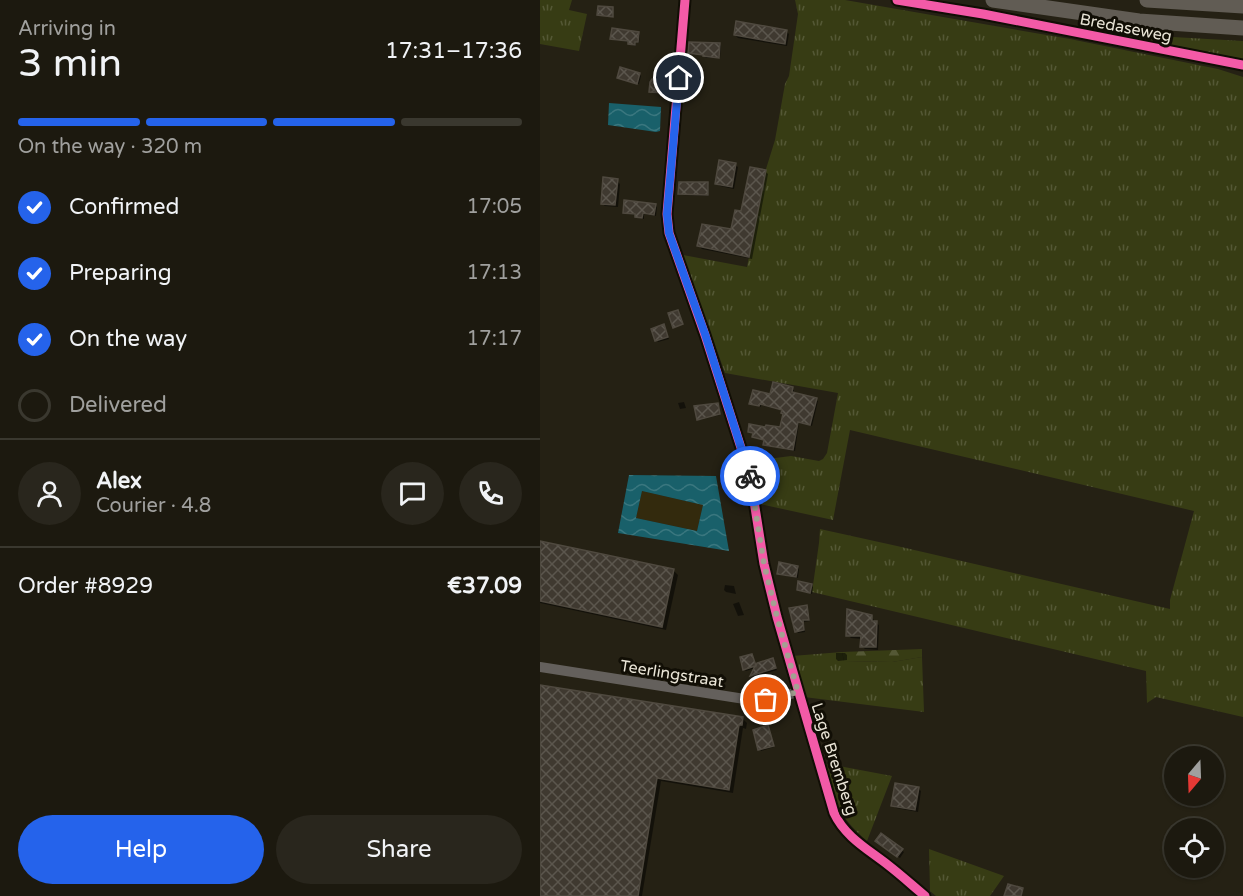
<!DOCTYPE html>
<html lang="en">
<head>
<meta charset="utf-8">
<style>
	body { margin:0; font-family:"Varela Round",sans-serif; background:#29261d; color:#f1f3f6; height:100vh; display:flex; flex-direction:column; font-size:22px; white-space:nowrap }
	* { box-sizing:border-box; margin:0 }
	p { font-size:20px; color:#a0a09e }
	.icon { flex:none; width:33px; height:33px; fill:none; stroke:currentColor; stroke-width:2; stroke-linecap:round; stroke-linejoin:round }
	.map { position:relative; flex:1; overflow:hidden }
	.details { display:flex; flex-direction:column; background:#1c190f; width:540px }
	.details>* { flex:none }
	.needle { width:39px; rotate:199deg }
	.fabs { position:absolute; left:624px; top:746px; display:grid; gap:12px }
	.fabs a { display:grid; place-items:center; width:60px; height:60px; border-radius:50%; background:#1c190f; box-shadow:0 2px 4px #0004,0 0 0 2px #3a382f; font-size:30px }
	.pin { position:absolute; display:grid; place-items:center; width:51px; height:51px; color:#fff; margin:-26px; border:3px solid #fff; border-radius:50%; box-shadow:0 2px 6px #0007 }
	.courier { position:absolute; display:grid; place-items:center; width:60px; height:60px; margin:-30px; border:4px solid #2563eb; border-radius:50%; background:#fff; color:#222; box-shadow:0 2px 8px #0007 }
	.headline em { font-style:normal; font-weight:600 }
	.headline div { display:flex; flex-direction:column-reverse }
	.headline { display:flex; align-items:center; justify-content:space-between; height:102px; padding:0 18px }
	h1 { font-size:39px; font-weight:600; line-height:45px }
	.bar { display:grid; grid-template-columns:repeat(4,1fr); gap:9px 6px; align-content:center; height:72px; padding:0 18px }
	.bar i { height:8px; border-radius:4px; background:#3a382f }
	.bar .active { background:#2563eb }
	.bar p { grid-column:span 4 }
	.line { display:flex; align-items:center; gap:15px; padding:0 18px; border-top:2px solid #3a382f }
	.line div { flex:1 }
	.round { display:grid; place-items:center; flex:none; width:63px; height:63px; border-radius:32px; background:#29261d }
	ol { padding:0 18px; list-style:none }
	li { display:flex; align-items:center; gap:18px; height:66px }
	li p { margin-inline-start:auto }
	li .icon { padding:6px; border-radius:50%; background:#2563eb; color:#fff; stroke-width:4 }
	li:last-child { color:#a0a09e }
	li i { width:33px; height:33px; border:3px solid #3a382f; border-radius:50% }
	.button { display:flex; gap:12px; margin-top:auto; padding:12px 18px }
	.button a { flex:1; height:69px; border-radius:36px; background:#2563eb; color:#fff; font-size:24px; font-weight:600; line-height:69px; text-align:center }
	.button a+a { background:#29261d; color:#f1f3f6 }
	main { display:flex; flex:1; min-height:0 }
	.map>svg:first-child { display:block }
	.built { fill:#332a0d }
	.grass { fill:url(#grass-tufts) }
	.forest { fill:url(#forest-firs) }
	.water { fill:url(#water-waves); fill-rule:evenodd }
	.shadow { fill:#0007 }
	.building { fill:url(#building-cross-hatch); stroke:#4f493f; stroke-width:1.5 }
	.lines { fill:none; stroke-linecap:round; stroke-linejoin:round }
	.minor { stroke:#64605c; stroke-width:10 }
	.highway { stroke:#615c54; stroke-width:15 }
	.cycleway-casing { stroke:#110e05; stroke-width:13 }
	.cycleway { stroke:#f35aa7; stroke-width:9 }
	.done { stroke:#a4a092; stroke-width:6; stroke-dasharray:0 10.8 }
	.route { stroke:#2563eb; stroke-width:8 }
	.labels { text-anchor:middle; stroke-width:6; stroke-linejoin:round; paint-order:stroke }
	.street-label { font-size:16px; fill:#e9e4d6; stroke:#110e05 }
</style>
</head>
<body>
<main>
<section class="details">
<div class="headline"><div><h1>3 min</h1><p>Arriving in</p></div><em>17:31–17:36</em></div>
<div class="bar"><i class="active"></i><i class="active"></i><i class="active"></i><i></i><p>On the way · 320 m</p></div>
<ol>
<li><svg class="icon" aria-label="check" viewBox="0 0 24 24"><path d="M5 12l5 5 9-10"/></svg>Confirmed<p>17:05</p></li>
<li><svg class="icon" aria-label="check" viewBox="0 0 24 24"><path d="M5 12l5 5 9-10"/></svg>Preparing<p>17:13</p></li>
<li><svg class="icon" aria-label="check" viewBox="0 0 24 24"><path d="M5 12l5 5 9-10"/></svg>On the way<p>17:17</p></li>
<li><i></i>Delivered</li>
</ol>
<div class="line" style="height:108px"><a class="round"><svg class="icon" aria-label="person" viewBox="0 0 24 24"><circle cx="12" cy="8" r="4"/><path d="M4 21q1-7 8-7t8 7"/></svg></a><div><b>Alex</b><p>Courier · 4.8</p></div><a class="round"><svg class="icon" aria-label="chat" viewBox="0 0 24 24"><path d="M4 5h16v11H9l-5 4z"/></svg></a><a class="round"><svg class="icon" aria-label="phone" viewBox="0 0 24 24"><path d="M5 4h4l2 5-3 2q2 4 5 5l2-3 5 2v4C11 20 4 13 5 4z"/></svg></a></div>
<div class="line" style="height:78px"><div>Order #8929</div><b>€37.09</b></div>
<div class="button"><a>Help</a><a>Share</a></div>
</section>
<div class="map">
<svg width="703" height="896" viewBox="0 0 703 896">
	<defs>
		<pattern id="grass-tufts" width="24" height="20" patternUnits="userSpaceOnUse" patternTransform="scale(1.5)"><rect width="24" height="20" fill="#373c14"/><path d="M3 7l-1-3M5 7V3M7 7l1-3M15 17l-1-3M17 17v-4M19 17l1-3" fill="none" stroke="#545835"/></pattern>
		<pattern id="forest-firs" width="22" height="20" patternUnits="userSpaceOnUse" patternTransform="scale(1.5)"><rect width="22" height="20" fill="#373c14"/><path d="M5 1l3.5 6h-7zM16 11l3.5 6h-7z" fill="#545835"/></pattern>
		<pattern id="water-waves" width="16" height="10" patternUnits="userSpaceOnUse" patternTransform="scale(1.5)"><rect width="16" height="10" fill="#19606a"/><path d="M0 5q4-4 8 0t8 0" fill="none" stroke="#3a777f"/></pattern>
		<pattern id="building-cross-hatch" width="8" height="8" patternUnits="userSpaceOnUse" patternTransform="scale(1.5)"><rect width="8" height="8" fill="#3f3930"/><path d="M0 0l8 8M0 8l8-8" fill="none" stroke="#5b564d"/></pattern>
	</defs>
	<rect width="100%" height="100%" fill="#252114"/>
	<!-- built -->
	<path class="built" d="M102,491L163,505L157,531L96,518Z"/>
	<!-- grass -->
	<path class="grass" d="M0,0H32L29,10L47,14L39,51L0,44Z
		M255,0H305L530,39L678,69L703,77V717L616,697L607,703L606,671L272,592L279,543L280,529L357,546L630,609V600L654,511L310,430L293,520L220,504L211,461L251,456L279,461L283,459L287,453L298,393L185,373L143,255L207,267L226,169L235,140L245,84L249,76L258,14Z
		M566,28L615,36L703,41V59L586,36Z
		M302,652L304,661L352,662L382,657L384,712L264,697L252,656Z
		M283,763L352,776L327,841C297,815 294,800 283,763Z
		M389,849L464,876L450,896H396L390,891Z"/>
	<!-- forest -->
	<path class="forest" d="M382,649V657L352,662L304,661L302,652Z"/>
	<!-- water -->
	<path class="water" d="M69,103L121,107L120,131L116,132L68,125Z
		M89,475L176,476L189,551L78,533ZM102,491L163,505L157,531L96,518Z"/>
	<!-- shadow -->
	<path class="shadow" d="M246,31L249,34L247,46L198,38L195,35Z
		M99,33L100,35L99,43H96V46L91,45L89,42L73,40L72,38Z
		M179,44L181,46L180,58H166L164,56L151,54L150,53Z
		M99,74L101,76L99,84L80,79L79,78Z
		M123,81L125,83L124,94L112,93L110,91Z
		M195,165L198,167L194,189L180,186L177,184Z
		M225,171L228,174L212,259L162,249L159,246L192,231Z
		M77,181L80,184L78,207L65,206L62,203Z
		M168,184L169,185V196L142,195L140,194Z
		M115,205L117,207L116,216L104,214V219L98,218L97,215L87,214L85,213Z
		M125,328L129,339L118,342L113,330Z
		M252,389L254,390L253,394L276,400L278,401L272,426L259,423L255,451L227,446L225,445L226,440L215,438L213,437L214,434L209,432L241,429L245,415L243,411L221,405V407L211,403Z
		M144,402L146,408L140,409L138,403Z
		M177,405L179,407L180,415L160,420L158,419Z
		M0,542L133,570L138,575L126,630L0,603Z
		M258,567L259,569L258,578L241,575L239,574Z
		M185,585L194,586L196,594L186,592L184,590Z
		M271,585L273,587L272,594L260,591L258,590Z
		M199,602L204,615L198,616L193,604Z
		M266,606L268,608L270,621L264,622L265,632L258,633L256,631Z
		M331,616L334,620V622L339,625L338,650L325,649L322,646V639L311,638L308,635Z
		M296,653H305L307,655V660L298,661L296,659Z
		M212,655L216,668L233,660L237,670L213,677L212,676L216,668L206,671L204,669Z
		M0,687L203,719L207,723L206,729L203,728L193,793L121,781L102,896H0Z
		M229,729L234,747L221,751L220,749Z
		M378,788L381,791L378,812L356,808L353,805Z
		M342,836L364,852L360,858L339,843Z"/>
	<!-- building -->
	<path class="building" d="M58,6L73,7V17L57,15Z
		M196,21L247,30L245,44L194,35Z
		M72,28L99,32L98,42H95V45L88,44V41L70,39Z
		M149,42L180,43L179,58L163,56V55L148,53Z
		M80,67L100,73L97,84L77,78Z
		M112,79H124L123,93L109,92L110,82Z
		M179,160L196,163L192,187L175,184Z
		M210,167L226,170L209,257L157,246L162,224L191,229L195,210L201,211Z
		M63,177L78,179L75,205L61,204Z
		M139,182H168V195L138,194Z
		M84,200L116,204L114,215L103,213L102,218L95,217V214L83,213Z
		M138,310L143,324L133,328L128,313Z
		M124,324L128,337L115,341L111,329Z
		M233,382L253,387L252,392L277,398L270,425L258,422L253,450L223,445L224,440L212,437L213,433L208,432L209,424L225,427L226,425L240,427L243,414L241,413L242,410L220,404L219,406L209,404L213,390L230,394Z
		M178,403L180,414L157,420L154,406Z
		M0,541L134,569L122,627L0,601Z
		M239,562L258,566L256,577L237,574Z
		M258,581L272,584L270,593L257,590Z
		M267,605L269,620H263L264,630L255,632L249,608Z
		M307,609L332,615V621H337L336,647H320L321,636H306Z
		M212,654L216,666L217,663L233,658L236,668L210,676L215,666L203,670L200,657Z
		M0,685L203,717L202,725H199L189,790L117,778L98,896H0Z
		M228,725L234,746L218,750L213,730Z
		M355,783L379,787L375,810L351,806Z
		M341,833L363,849L357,857L335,841Z
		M468,884L483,888L481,896H464Z"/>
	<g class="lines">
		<!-- minor -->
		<path class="minor" d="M145,0L127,214L129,233L165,335L210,476L224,564L237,617L294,813C305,837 329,850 348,865C361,875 373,886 385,896
			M357,0L443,14L703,65
			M0,667L211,700L226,701L258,692"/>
		<!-- highway -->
		<path class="highway" d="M453,0L599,21L703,28
			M607,0L703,6"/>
		<defs>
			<path id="cycleway" d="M145,0L127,214L129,233L165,335L210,476L224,564L237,617L294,813C305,837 329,850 348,865C361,875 373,886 385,896
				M357,0L443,14L703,65"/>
		</defs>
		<!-- cycleway casing -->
		<use href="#cycleway" class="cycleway-casing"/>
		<!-- cycleway -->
		<use href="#cycleway" class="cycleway"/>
	</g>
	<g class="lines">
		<!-- done -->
		<path class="done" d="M210,476L224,564L237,617L258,692L226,700"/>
		<!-- route -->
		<path class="route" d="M139,78L127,214L129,233L165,334L210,476"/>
	</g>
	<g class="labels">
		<!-- street labels -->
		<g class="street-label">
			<text transform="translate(586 27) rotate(11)" y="6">Bredaseweg</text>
			<text transform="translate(132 673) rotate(9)" y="6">Teerlingstraat</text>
			<text transform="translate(295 759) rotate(72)" y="6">Lage Bremberg</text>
		</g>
	</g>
</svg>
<div class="fabs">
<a><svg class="needle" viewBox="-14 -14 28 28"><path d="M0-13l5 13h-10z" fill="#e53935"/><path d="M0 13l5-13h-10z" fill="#a0a09e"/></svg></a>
<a><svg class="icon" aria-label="locate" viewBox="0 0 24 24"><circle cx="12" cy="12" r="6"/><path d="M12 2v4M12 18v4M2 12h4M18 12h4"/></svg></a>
</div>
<div class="pin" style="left:226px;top:700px;background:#ea580c"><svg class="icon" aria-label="bag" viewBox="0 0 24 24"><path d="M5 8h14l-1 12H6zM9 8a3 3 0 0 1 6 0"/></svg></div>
<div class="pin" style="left:139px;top:78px;background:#1f2937"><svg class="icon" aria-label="home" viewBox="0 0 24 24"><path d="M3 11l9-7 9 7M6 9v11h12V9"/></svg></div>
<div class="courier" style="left:210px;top:476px"><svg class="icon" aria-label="bike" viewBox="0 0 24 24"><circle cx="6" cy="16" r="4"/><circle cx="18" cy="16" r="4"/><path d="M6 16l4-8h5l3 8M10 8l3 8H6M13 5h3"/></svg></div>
</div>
</main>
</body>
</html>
